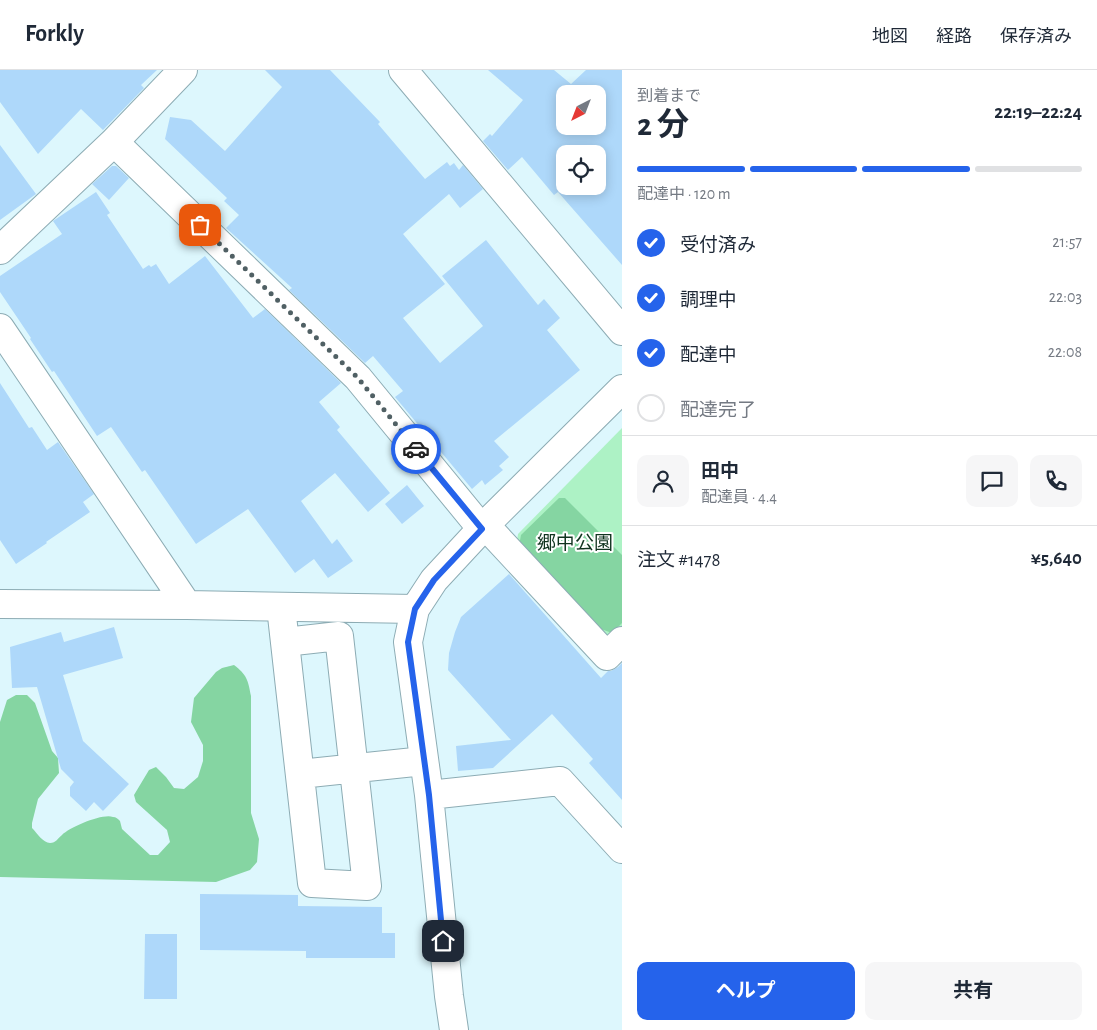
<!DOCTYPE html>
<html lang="ja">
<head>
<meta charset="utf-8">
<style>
	body { margin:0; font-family:"Alegreya Sans","Noto Sans JP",sans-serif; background:#f6f6f7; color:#1f2937; height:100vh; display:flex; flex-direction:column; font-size:19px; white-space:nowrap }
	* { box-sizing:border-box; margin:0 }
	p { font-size:16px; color:#747a83 }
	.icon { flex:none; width:28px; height:28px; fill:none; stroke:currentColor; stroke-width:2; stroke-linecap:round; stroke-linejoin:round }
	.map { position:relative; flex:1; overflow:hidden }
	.details { display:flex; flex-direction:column; background:#fff; width:475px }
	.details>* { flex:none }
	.needle { width:32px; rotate:222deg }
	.tools { position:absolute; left:556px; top:15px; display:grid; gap:10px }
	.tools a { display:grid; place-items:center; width:50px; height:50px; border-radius:10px; background:#fff; box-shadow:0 2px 12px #0003; font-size:25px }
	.pin { position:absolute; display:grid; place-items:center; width:42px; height:42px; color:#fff; margin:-21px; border-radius:10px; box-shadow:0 2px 8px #0006 }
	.courier { position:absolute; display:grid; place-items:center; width:50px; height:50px; margin:-25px; border:4px solid #2563eb; border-radius:50%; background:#fff; color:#222; box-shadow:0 1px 6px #0007 }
	.summary em { font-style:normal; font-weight:700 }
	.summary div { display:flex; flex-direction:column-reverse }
	.summary { display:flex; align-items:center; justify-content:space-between; height:85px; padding:0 15px }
	h1 { font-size:32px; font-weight:700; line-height:38px }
	.bar { display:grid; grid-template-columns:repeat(4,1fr); gap:8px 5px; align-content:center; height:60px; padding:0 15px }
	.bar i { height:6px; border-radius:4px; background:#e0e1e3 }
	.bar .on { background:#2563eb }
	.bar p { grid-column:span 4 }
	.line { display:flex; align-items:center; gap:12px; padding:0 15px; border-top:1px solid #e0e1e3 }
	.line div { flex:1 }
	.round { display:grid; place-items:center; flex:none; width:52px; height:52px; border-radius:10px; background:#f6f6f7 }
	ol { padding:0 15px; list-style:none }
	li { display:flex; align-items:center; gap:15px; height:55px }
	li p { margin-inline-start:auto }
	li .icon { padding:5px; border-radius:50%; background:#2563eb; color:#fff; stroke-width:4 }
	li:last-child { color:#747a83 }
	li i { width:28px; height:28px; border:2px solid #e0e1e3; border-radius:50% }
	.action { display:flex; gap:10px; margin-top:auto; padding:10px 15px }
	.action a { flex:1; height:58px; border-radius:10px; background:#2563eb; color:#fff; font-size:20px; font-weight:700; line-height:58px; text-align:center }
	.action a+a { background:#f6f6f7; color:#1f2937 }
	header { display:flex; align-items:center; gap:30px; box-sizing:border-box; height:70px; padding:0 25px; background:#fff; border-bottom:1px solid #e0e1e3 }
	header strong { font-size:24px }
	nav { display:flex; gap:28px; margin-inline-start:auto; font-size:18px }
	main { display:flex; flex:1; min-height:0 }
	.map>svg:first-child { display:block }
	.green { fill:#adf2c5 }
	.forest { fill:#85d5a2 }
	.building { fill:#aed8fa; fill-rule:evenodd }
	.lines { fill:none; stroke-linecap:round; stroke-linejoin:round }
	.minor-casing { stroke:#8dacb4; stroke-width:30 }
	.minor { stroke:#fff; stroke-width:28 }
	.done { stroke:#506064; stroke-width:5; stroke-dasharray:0 9 }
	.route { stroke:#2563eb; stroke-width:6 }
	.labels { text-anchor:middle; stroke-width:4; stroke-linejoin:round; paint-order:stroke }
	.park-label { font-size:19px; fill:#10331f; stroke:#fff }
</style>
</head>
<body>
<header>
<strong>Forkly</strong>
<nav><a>地図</a><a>経路</a><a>保存済み</a></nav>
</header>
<main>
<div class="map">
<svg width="622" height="960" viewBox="0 0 622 960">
	<rect width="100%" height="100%" fill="#ddf7fd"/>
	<!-- green -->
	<path class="green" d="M622,358V558L613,567L598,562L516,478L518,464Z"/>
	<!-- forest -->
	<path class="forest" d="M559,428H565L622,485V553L612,563L601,559L519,476L521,465Z
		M234,595C247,605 248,610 251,626V743L259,769L257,792L250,800L216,812L0,807V652L7,630L16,625H27L35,633L52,681L58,688L59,703L38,729L32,753V758C37,763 43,773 50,773C56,773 58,768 62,765C70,757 103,743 113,747C116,747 118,749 120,751L122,759L150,785H158L170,772L167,760L136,732L134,725L149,700L156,697L166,707L174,718L184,719L198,707L203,691V675L191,652L194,628L216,602L222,598Z"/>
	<!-- building -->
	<path class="building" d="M0,0H157L141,15L144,18L103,60L81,39L38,84L0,32Z
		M265,0H330L380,52L378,54L425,109L447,92L450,96L454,93L459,100L463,95L483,119L460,138L449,124L403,164L445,214L403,248L440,293L483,256L442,206L486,170L538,235L544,229L560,248L547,260L580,300L494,371L509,387L499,396L503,400L485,415L482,410L472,419L395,327L403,321L373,286L365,293L289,220L292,218L226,158L239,145L224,131L227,128L165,69L170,47L191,50L225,81L282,17Z
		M488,0H554L571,14L586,0H622V195L558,122L554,125L522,87L508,100L483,71L490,64L492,66L523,30ZM565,24H598V56H565ZM565,84H598V116H565Z
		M0,75L36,124L0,150Z
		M112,96H116L129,108L109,130L92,114Z
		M96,122L110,143L107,145L143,199L149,195L151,197L156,194L169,214L205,186L253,248L265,239L341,313L319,332L340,357L337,360L390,423L368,442L335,403L301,431L332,474L337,469L353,491L328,508L314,489L295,503L248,439L196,474L145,400L142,402L111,357L97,366L54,301L52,302L30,269L31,268L0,222V206L62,164L53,151Z
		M0,313L29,358L32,357L47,380L58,372L94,424L83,432L90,442L46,472L47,473L16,494L0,470Z
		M407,415L424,436L402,454L385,434Z
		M509,504L601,608L608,601H611L618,597L622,593V730L589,693L593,689L552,644L493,698L458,701L456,676L511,670L448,600L449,583L455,562L461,547Z
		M114,557L123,588L63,605L83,671L129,714L103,741L94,732L86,741L70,726V717L74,712L61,699L37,617L12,618L10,577L61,562L64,572Z
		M200,824L298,825V836L382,837V863H395V888H306V881L200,880Z
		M145,864H177V929H144Z"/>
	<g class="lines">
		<defs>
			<path id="minor" d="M403,0L622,261
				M114,72L358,308L482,459
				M0,180L114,72L183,0
				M0,258L187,535
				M485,455L607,586L622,571
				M0,534L187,535L415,539
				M281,537L312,813L367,816L339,566L285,572
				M300,704L424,691
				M429,725L560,711L622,779
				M454,960L449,926L429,725L408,572L415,539L434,510L485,455L622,319"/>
		</defs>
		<!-- minor casing -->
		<use href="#minor" class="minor-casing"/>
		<!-- minor -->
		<use href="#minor" class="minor"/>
	</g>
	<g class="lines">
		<!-- done -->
		<path class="done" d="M200,155L358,308L416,379"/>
		<!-- route -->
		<path class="route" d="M416,379L482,459L434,510L415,539L408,572L429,725L443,871"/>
	</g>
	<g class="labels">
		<!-- park labels -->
		<g class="park-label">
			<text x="575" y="479">郷中公園</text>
		</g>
	</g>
</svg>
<div class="tools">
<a><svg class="needle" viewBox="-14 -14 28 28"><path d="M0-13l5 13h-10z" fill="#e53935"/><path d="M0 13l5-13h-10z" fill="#747a83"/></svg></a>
<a><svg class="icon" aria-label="locate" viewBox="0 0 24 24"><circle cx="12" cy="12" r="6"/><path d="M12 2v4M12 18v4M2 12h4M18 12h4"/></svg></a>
</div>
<div class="pin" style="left:200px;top:155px;background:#ea580c"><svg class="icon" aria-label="bag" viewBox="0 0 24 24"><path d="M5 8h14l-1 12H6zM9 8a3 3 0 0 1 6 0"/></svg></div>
<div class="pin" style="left:443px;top:871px;background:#1f2937"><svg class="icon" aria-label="home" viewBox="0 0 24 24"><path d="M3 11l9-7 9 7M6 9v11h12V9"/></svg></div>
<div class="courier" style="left:416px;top:379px"><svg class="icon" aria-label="car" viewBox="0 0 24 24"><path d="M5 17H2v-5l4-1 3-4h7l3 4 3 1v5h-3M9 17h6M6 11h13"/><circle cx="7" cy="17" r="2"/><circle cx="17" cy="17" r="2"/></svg></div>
</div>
<section class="details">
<div class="summary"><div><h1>2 分</h1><p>到着まで</p></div><em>22:19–22:24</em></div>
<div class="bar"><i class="on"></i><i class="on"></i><i class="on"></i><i></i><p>配達中 · 120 m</p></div>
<ol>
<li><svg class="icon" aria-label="check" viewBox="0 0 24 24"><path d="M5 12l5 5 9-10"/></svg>受付済み<p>21:57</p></li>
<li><svg class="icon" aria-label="check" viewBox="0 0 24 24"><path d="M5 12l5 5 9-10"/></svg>調理中<p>22:03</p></li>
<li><svg class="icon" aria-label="check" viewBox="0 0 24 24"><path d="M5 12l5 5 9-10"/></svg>配達中<p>22:08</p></li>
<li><i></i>配達完了</li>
</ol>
<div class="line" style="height:90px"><a class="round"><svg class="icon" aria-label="person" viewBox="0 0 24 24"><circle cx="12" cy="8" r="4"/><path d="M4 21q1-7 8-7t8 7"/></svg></a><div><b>田中</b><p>配達員 · 4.4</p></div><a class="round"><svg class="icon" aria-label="chat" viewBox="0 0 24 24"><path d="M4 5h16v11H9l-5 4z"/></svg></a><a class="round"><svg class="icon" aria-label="phone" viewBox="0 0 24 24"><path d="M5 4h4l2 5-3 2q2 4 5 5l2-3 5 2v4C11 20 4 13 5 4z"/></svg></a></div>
<div class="line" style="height:65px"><div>注文 #1478</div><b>¥5,640</b></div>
<div class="action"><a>ヘルプ</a><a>共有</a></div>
</section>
</main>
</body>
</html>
